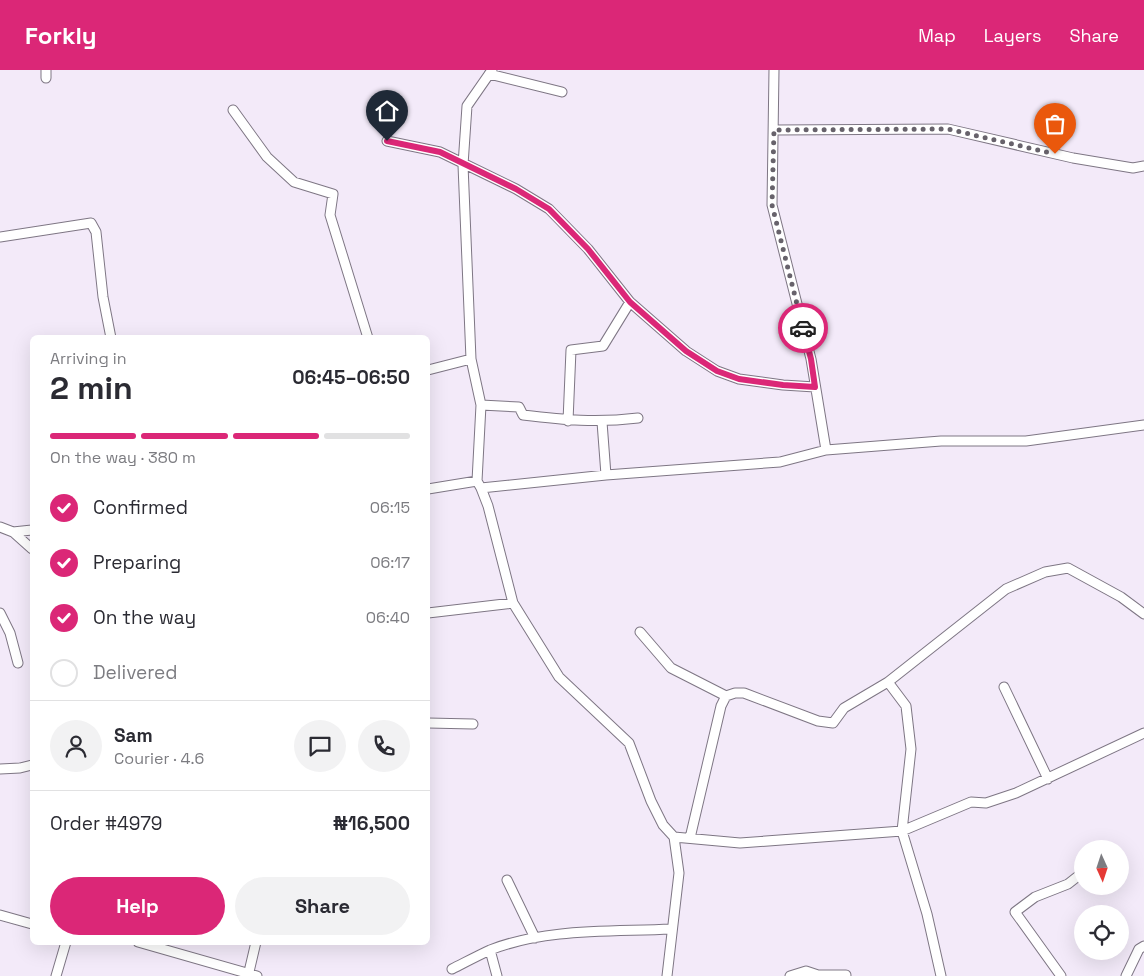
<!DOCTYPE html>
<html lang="en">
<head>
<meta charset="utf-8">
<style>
	body { margin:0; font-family:"Space Grotesk",sans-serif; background:#f2f2f3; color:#2b2b33; height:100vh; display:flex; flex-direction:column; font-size:19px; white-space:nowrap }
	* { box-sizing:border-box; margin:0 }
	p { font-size:16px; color:#7c7c81 }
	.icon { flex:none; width:28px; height:28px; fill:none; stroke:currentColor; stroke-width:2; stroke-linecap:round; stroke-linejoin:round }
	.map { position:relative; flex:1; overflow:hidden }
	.details { position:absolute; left:30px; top:265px; width:400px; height:610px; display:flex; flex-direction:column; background:#fff; border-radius:8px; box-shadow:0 5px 20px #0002 }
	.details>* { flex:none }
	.needle { width:32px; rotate:177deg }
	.tools { position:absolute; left:1074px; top:770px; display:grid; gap:10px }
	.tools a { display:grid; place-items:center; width:55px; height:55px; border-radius:50%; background:#fff; box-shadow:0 5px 20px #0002; font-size:25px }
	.pin { position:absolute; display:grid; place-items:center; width:42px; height:42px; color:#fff; margin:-51px -21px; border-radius:50% 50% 50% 0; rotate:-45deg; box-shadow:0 0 5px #0007 }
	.pin .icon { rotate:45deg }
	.courier { position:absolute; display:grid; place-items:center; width:50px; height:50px; margin:-25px; border:4px solid #db2777; border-radius:50%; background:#fff; color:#222; box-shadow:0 1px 6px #0007 }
	.overview em { font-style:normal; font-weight:600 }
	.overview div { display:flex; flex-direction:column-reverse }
	.overview { display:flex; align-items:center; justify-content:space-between; height:85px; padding:0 20px }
	h1 { font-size:32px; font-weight:600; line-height:38px }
	.bar { display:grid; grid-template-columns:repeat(4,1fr); gap:8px 5px; align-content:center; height:60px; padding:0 20px }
	.bar i { height:6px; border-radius:4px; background:#e1e1e2 }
	.bar .active { background:#db2777 }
	.bar p { grid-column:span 4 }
	.line { display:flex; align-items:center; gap:12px; padding:0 20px; border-top:1px solid #e1e1e2 }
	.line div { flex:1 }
	.round { display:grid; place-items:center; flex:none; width:52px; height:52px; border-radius:26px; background:#f2f2f3 }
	ol { padding:0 20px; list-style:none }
	li { display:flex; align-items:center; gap:15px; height:55px }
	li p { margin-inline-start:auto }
	li .icon { padding:5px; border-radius:50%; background:#db2777; color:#fff; stroke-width:4 }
	li:last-child { color:#7c7c81 }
	li i { width:28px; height:28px; border:2px solid #e1e1e2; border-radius:50% }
	.action { display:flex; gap:10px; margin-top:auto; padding:10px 20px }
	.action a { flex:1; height:58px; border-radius:30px; background:#db2777; color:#fff; font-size:20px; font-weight:600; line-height:58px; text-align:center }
	.action a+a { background:#f2f2f3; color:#2b2b33 }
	header { display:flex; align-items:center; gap:30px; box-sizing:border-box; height:70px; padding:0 25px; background:#db2777; color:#fff }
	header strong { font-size:24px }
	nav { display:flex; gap:28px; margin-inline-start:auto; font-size:18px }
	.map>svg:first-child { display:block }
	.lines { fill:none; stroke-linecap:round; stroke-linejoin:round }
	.street-casing { stroke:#7e7684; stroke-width:11 }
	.street { stroke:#fff; stroke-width:9 }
	.done { stroke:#67626b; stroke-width:5; stroke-dasharray:0 9 }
	.route { stroke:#db2777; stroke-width:6 }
</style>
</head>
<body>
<header>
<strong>Forkly</strong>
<nav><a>Map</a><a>Layers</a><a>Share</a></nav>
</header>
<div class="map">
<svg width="1144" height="906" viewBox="0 0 1144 906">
	<rect width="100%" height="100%" fill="#f3eaf9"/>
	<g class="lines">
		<defs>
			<path id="street" d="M774,0L772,135L811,289L826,380
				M489,4L562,22
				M46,8V0
				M233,40L267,87L294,112L333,124L330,145L368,268
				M775,60L948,59L1073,88L1133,98L1144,96
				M387,71L440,82L516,119L549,139L588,179L630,232L686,281L717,301L739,309L783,315L815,317
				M0,167L91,153L96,162L103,227L111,268
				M428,300L471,289
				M481,335L519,337L523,345C565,350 596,353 638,348
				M568,351L571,280L603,276L630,232
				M602,352L606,405
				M477,411L481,335L471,289L463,95L467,36L492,0
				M481,418L488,436L513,533L559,607L629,673L651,731L663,755L674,767L679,803L667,906
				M428,419L477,411L481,418L606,405L780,392L826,380L941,371H1026L1144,355
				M0,457L13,462L32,460
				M13,462L32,479
				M0,543L10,563L18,593
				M428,543L513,533
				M640,562L671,598L726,626
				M888,612L1006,519L1045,502L1068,498L1121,527L1144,544
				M1004,617L1048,709
				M428,653L473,654
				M0,699L20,698L32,695
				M674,767L740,773L902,761L971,732L986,733L1016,723L1144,663
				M690,768L721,636L726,626L735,623H744L818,651L833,653L844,638L888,612L906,636L911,679L902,761L927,844L941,906
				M507,810L535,868
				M0,845L32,854
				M138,872L257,906
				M490,880L497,906
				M452,899C464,893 477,886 490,880C546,858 611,862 671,859
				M56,906L66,872
				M248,906L256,872
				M790,906L806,901L818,905H846
				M1061,906L1015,842L1035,827L1068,814L1082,803
				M1126,906L1139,879L1144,876"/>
		</defs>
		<!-- street casing -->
		<use href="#street" class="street-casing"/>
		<!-- street -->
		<use href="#street" class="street"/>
	</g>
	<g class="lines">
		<!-- done -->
		<path class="done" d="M803,258L772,135L774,60L948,59L1055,84"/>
		<!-- route -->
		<path class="route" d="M387,71L440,82L516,119L549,139L588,179L630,232L686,281L717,301L739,309L783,315L815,317L811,289L803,258"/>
	</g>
</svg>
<div class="tools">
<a><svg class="needle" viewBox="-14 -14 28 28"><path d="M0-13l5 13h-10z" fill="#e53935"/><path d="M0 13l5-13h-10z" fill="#7c7c81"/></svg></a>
<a><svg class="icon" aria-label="locate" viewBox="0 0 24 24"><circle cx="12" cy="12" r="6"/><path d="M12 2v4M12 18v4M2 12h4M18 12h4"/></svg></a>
</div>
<div class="pin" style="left:1055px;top:84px;background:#ea580c"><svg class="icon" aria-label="bag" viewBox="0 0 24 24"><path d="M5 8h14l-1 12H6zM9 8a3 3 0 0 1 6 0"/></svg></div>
<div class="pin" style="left:387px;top:71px;background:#1f2937"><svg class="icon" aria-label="home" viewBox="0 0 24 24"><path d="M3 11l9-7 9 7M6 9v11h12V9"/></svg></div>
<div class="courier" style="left:803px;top:258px"><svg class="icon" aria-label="car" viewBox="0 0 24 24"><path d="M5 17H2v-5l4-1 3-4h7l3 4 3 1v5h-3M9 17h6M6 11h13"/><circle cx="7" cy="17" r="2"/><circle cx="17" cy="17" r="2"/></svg></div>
<section class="details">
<div class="overview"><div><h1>2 min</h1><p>Arriving in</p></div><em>06:45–06:50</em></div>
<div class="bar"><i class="active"></i><i class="active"></i><i class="active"></i><i></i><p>On the way · 380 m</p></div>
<ol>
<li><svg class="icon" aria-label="check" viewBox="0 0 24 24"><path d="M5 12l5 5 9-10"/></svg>Confirmed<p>06:15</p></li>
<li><svg class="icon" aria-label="check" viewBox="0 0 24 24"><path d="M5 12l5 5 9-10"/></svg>Preparing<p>06:17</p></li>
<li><svg class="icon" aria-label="check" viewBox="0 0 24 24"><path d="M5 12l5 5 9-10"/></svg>On the way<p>06:40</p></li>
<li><i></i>Delivered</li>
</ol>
<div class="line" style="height:90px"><a class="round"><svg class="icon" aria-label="person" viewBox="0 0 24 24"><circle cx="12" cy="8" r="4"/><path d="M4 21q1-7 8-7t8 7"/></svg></a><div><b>Sam</b><p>Courier · 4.6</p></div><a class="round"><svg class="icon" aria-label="chat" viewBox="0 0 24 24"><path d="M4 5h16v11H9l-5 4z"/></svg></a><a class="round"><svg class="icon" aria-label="phone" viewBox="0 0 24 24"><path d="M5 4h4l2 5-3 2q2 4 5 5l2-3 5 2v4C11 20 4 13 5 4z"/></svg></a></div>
<div class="line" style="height:65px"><div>Order #4979</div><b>₦16,500</b></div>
<div class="action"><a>Help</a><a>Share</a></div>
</section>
</div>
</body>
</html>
